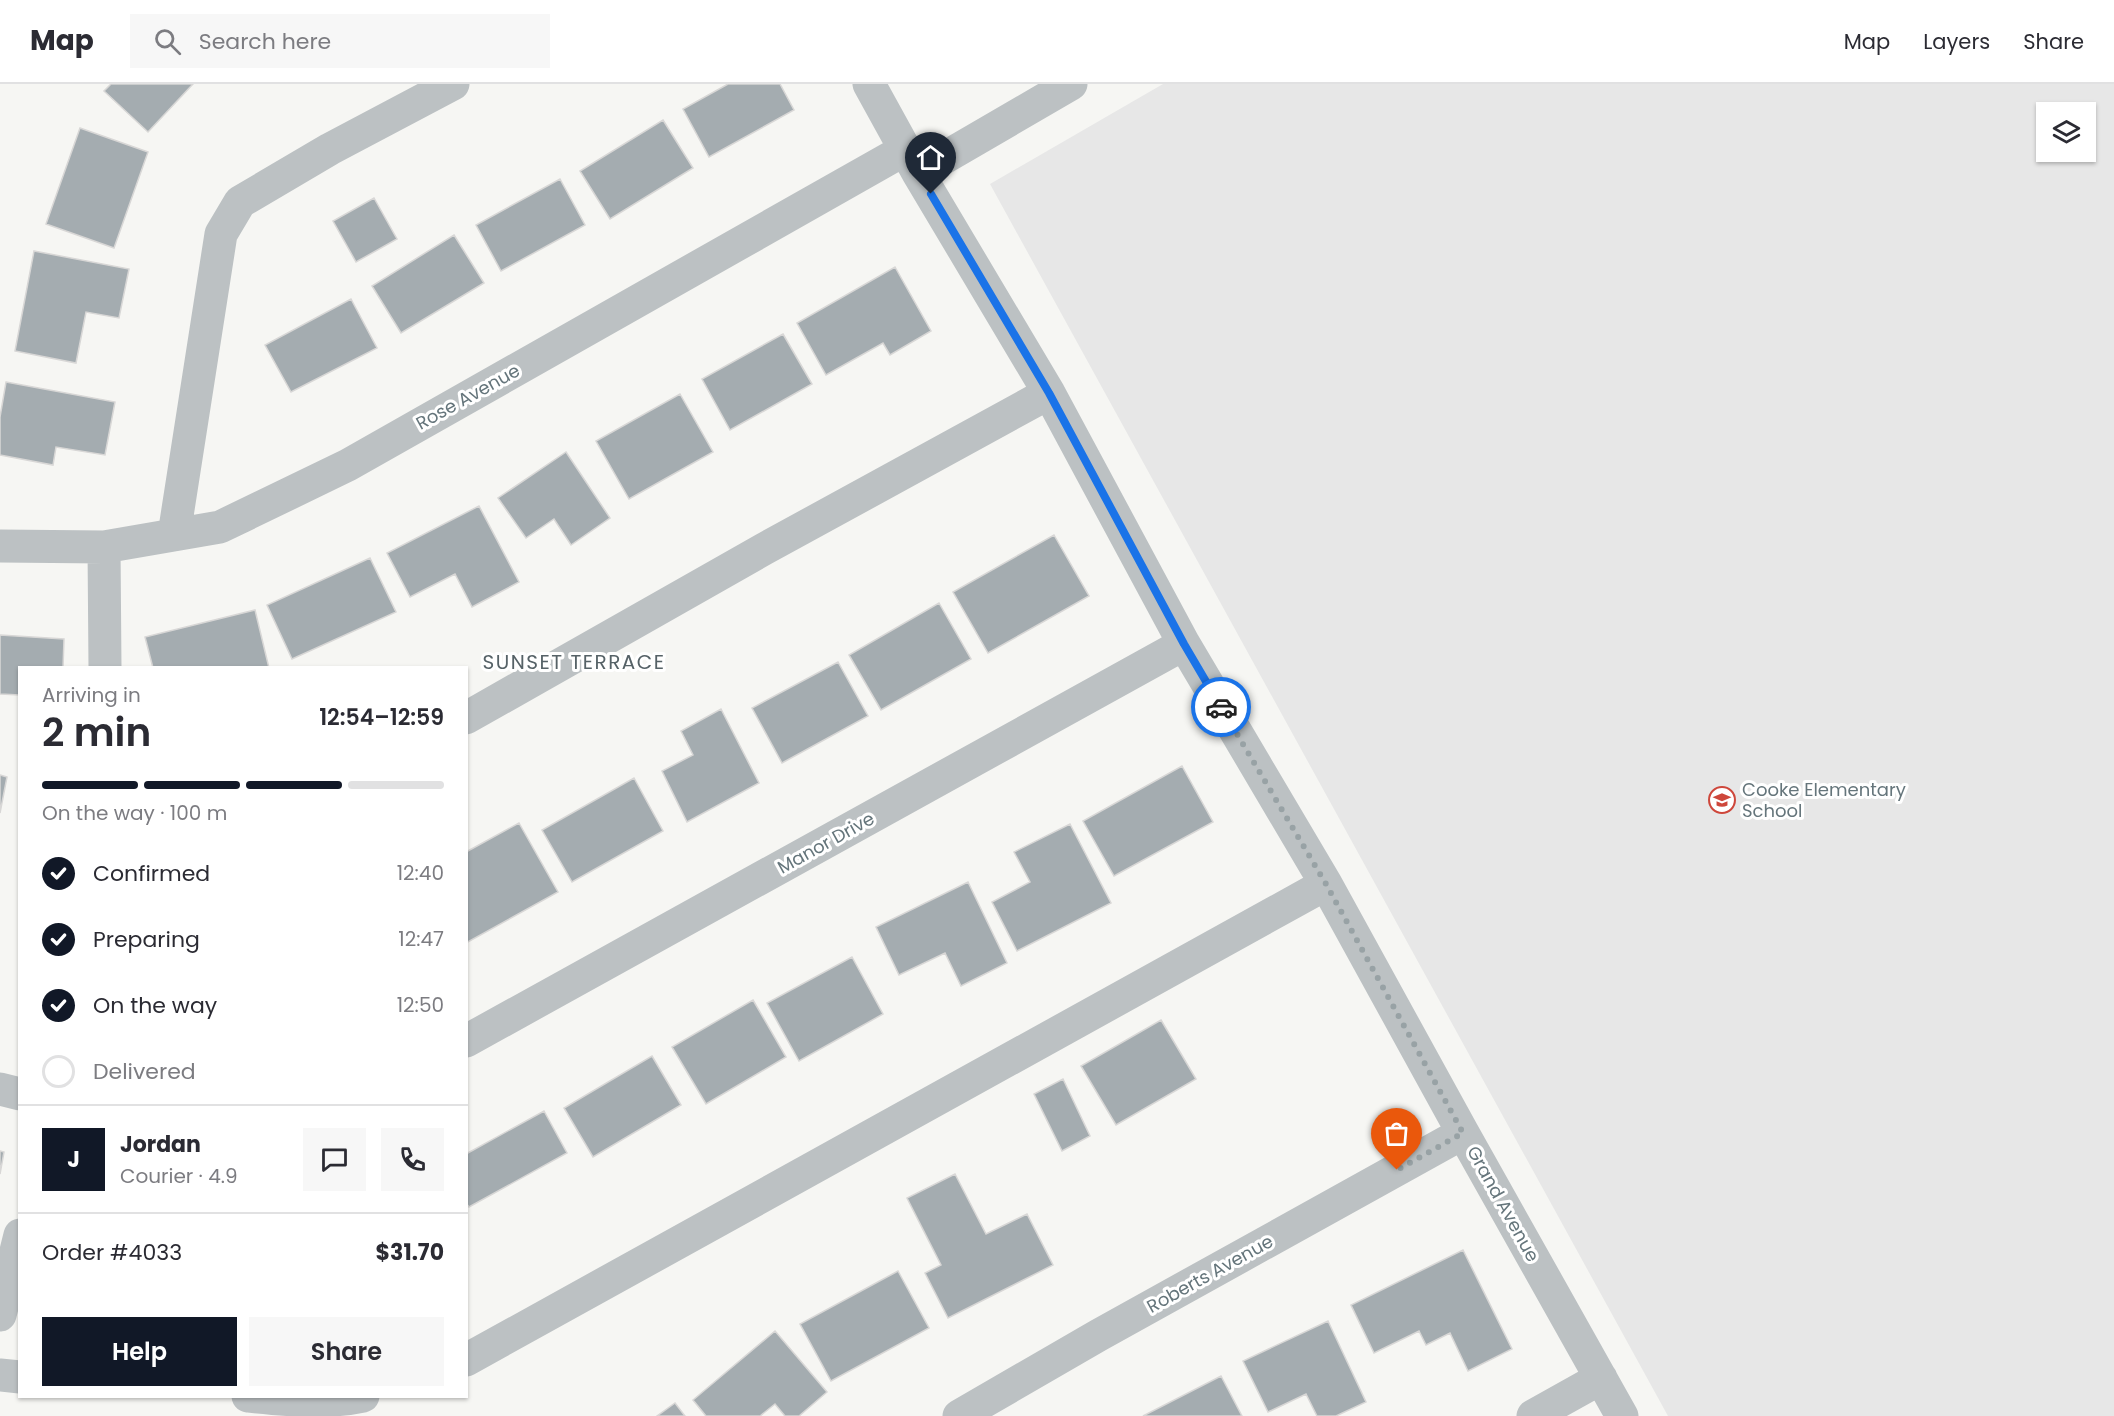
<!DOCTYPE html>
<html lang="en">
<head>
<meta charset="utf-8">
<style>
	body { margin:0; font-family:Poppins,sans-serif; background:#f7f7f7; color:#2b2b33; height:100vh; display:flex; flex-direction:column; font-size:22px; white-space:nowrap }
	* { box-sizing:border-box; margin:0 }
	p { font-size:20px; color:#7c7c81 }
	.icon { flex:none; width:33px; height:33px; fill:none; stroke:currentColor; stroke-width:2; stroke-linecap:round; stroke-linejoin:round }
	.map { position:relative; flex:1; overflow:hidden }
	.panel { position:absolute; left:18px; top:582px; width:450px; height:732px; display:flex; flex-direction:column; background:#fff; border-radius:0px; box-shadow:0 2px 4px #0004 }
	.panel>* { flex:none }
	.buttons { position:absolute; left:2036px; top:18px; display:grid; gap:12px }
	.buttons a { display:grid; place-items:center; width:60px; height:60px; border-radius:0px; background:#fff; box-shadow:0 2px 4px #0004; font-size:30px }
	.pin { position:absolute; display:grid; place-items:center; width:51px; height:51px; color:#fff; margin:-62px -26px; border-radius:50% 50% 50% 0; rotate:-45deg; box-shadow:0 0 6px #0007 }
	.pin .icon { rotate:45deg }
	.courier { position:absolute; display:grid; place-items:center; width:60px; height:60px; margin:-30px; border:4px solid #1a73e8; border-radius:50%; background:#fff; color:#222; box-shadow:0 2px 8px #0007 }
	.summary em { font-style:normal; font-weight:600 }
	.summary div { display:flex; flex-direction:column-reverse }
	.summary { display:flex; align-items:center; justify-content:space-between; height:102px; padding:0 24px }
	h1 { font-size:39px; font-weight:600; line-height:45px }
	.bar { display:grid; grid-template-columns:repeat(4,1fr); gap:9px 6px; align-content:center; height:72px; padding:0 24px }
	.bar i { height:8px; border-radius:4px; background:#e1e1e2 }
	.bar .selected { background:#111827 }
	.bar p { grid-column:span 4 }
	.line { display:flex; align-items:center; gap:15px; padding:0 24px; border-top:2px solid #e1e1e2 }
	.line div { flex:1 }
	.round { display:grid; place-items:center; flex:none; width:63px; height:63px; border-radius:0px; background:#f7f7f7 }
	ol { padding:0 24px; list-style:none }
	li { display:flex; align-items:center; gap:18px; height:66px }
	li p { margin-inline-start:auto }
	li .icon { padding:6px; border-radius:50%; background:#111827; color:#fff; stroke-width:4 }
	li:last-child { color:#7c7c81 }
	li i { width:33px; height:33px; border:3px solid #e1e1e2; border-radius:50% }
	.primary-button { display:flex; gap:12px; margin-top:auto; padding:12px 24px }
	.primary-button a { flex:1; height:69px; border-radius:0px; background:#111827; color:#fff; font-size:24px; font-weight:600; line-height:69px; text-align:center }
	.primary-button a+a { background:#f7f7f7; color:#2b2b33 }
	header { display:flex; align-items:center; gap:36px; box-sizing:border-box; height:84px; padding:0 30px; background:#fff; border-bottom:2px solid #e1e1e2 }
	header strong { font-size:28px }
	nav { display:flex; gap:33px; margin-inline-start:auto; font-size:21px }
	.search { width:420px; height:54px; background:#f7f7f7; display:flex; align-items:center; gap:15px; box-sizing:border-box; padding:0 21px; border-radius:0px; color:#7c7c81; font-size:22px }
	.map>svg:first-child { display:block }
	.built { fill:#e7e7e7; fill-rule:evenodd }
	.building { fill:#a4acb0; stroke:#d8d7d6; stroke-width:1.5 }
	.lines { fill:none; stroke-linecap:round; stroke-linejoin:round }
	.minor { stroke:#bcc1c3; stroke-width:33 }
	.done { stroke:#98a2a5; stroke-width:6; stroke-dasharray:0 10.8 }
	.route { stroke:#1a73e8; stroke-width:8 }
	.labels { text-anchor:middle; stroke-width:6; stroke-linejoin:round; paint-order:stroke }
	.street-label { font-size:18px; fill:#65757b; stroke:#fff }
	.poi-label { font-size:18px; fill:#65757b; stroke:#fff; text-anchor:start }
	.neighbourhood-label { font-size:20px; letter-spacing:1.5px; fill:#566267; stroke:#fff }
</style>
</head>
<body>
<header>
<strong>Map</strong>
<div class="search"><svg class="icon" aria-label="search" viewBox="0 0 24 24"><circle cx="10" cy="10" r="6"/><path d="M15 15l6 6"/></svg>Search here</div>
<nav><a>Map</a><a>Layers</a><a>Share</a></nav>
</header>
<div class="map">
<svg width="2114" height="1332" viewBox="0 0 2114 1332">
	<rect width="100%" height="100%" fill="#f6f6f3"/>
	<!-- built -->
	<path class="built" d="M1163,0H2114V1332H1668L990,100ZM2046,28H2085V68H2046Z"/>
	<!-- building -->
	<path class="building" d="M111,0H193L148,48L104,7Z
		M728,0H780L794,26L709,73L683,25Z
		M663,36L693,84L610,135L580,87Z
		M80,44L148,68L114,164L46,140Z
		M560,95L585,141L501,187L476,141Z
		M374,114L397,155L356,178L333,137Z
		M454,151L484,199L401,249L372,202Z
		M34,167L129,185L119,234L86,228L76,279L15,267Z
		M895,183L931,247L890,271L883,259L826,291L797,239Z
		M351,215L377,264L291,308L265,261Z
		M783,250L812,300L730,346L702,295Z
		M6,298L115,318L105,371L56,363L53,381L0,371V333Z
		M680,310L713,368L629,415L596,357Z
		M566,368L610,434L571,461L554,435L526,454L498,414Z
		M479,422L519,498L472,523L455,490L410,513L387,469Z
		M1054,451L1089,512L988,569L953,508Z
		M370,474L396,528L292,575L267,521Z
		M939,519L971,575L881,626L849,571Z
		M255,526L269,584H153L145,553Z
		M0,551L64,555L63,584H20V611L0,610Z
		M838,578L868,632L782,679L752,624Z
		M721,625L759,699L687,738L662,687L693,671L681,647Z
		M1182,682L1213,738L1114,792L1083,737Z
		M0,691L7,693L0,729Z
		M634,694L663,747L572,798L542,746Z
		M519,739L558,808L466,859V768Z
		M1070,740L1111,819L1017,867L992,818L1030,798L1014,768Z
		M968,798L1007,879L961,902L945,869L899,891L876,843Z
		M852,873L883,930L799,977L767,919Z
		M753,916L786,973L706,1020L672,963Z
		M1161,936L1196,995L1116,1041L1081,982Z
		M652,972L681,1021L593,1073L564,1024Z
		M1063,995L1090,1052L1062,1067L1034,1010Z
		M544,1027L567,1069L469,1123L466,1119V1070Z
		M0,1067L4,1068L0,1090Z
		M955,1090L986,1150L1027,1130L1053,1181L948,1234L925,1189L941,1181L907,1114Z
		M1463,1166L1512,1265L1468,1287L1450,1249L1426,1261L1419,1247L1374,1269L1351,1221Z
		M898,1187L929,1244L831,1297L800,1240Z
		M1328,1237L1366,1318L1336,1332H1317L1306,1310L1268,1328L1243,1277Z
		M775,1247L827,1308L799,1332H785L775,1320L760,1332H706L693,1316Z
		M1221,1292L1242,1332H1143Z
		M675,1319L685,1332H657Z"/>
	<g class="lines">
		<!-- minor -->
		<path class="minor" d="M869,0L918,89L1049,309L1184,560L1326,800L1463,1049L1622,1332
			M918,89L1071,0
			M174,451L221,150L240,118L330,65L453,0
			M0,462L104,463L220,443L348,381L906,65
			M104,463L105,584
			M466,634L764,465L1049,309
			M466,957L1184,560
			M0,1005L20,1010
			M0,1231L20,1151
			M466,1276L1326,800
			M0,1291L20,1293
			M248,1312C287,1316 325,1320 363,1312
			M959,1332L1099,1251L1463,1049
			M1533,1332L1601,1294"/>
	</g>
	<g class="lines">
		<!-- done -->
		<path class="done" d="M1221,623L1326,800L1463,1049L1397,1086"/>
		<!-- route -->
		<path class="route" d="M931,110L1049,309L1184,560L1221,623"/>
	</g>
	<!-- icons -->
	<defs>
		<symbol id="school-ring" viewBox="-11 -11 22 22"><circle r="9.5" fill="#fff" stroke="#ce473b" stroke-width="1.5"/><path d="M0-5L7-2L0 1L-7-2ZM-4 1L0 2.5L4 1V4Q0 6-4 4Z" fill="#ce473b"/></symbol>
	</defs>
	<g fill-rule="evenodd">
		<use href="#school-ring" x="1707" y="701" width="30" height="30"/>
	</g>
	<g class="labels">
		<!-- street labels -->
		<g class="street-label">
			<text transform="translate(468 313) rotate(-29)" y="6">Rose Avenue</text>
			<text transform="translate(826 759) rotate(-29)" y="6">Manor Drive</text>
			<text transform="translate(1503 1120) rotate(61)" y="6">Grand Avenue</text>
			<text transform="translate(1210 1190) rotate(-29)" y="6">Roberts Avenue</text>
		</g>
		<!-- poi labels -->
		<g class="poi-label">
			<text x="1742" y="712">Cooke Elementary<tspan x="1742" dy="21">School</tspan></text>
		</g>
		<!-- neighbourhood labels -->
		<g class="neighbourhood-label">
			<text x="574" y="585">SUNSET TERRACE</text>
		</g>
	</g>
</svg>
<div class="buttons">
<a><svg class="icon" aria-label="layers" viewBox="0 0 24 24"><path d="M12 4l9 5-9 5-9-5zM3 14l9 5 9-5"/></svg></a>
</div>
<div class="pin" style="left:1397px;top:1086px;background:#ea580c"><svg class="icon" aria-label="bag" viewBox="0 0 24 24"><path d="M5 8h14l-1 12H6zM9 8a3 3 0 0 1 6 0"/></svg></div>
<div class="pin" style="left:931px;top:110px;background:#1f2937"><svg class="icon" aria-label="home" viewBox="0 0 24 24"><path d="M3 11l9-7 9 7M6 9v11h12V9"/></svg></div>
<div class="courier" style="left:1221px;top:623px"><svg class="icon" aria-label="car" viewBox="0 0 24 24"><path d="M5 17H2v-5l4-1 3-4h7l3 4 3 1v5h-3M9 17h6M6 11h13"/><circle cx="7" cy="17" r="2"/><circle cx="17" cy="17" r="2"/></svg></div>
<section class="panel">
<div class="summary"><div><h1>2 min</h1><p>Arriving in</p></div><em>12:54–12:59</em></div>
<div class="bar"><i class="selected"></i><i class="selected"></i><i class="selected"></i><i></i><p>On the way · 100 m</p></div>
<ol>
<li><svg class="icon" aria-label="check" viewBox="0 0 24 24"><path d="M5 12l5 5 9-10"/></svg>Confirmed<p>12:40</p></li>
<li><svg class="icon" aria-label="check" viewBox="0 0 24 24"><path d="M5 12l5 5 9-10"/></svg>Preparing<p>12:47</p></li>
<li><svg class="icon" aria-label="check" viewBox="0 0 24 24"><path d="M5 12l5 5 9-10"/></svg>On the way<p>12:50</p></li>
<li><i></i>Delivered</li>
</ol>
<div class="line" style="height:108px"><b class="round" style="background:#111827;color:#fff">J</b><div><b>Jordan</b><p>Courier · 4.9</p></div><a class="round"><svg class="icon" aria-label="chat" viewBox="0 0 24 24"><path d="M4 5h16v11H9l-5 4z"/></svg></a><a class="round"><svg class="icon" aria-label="phone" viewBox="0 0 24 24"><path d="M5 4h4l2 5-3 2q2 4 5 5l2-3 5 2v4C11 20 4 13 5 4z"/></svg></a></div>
<div class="line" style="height:78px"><div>Order #4033</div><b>$31.70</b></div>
<div class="primary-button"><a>Help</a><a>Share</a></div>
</section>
</div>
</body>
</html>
